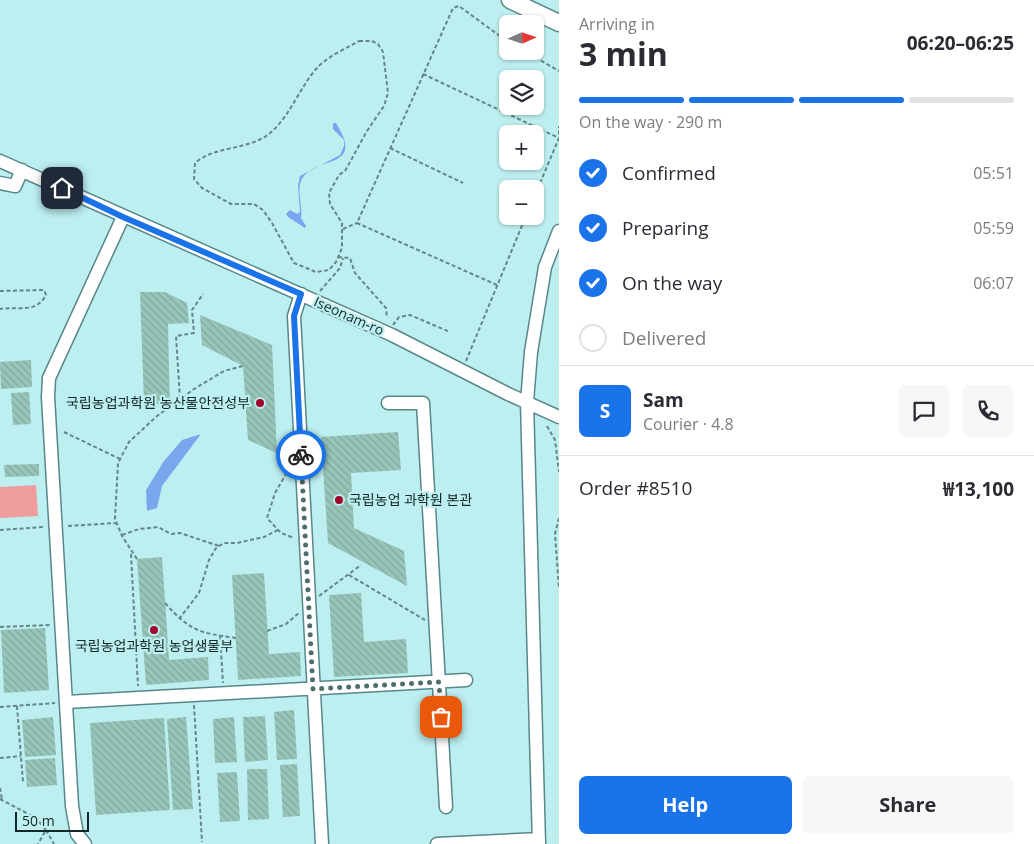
<!DOCTYPE html>
<html lang="en">
<head>
<meta charset="utf-8">
<style>
	body { margin:0; font-family:"Open Sans","Noto Sans KR",sans-serif; background:#f7f7f7; color:#2b2b33; height:100vh; display:flex; flex-direction:column; font-size:19px; white-space:nowrap }
	* { box-sizing:border-box; margin:0 }
	p { font-size:16px; color:#7c7c81 }
	.icon { flex:none; width:28px; height:28px; fill:none; stroke:currentColor; stroke-width:2; stroke-linecap:round; stroke-linejoin:round }
	.map { position:relative; flex:1; overflow:hidden }
	.drawer { display:flex; flex-direction:column; background:#fff; width:475px }
	.drawer>* { flex:none }
	.needle { width:32px; rotate:87deg }
	.buttons { position:absolute; left:499px; top:15px; display:grid; gap:10px }
	.buttons a { display:grid; place-items:center; width:45px; height:45px; border-radius:8px; background:#fff; box-shadow:0 1px 4px #0004; font-size:25px }
	.scale { position:absolute; left:15px; bottom:12px; width:74px; box-sizing:border-box; padding-left:5px; border:2px solid #132728; border-top:0; font-size:14px; line-height:18px; white-space:nowrap; color:#132728; -webkit-text-stroke:4px #bdeff1; paint-order:stroke }
	.pin { position:absolute; display:grid; place-items:center; width:42px; height:42px; color:#fff; margin:-21px; border-radius:10px; box-shadow:0 2px 8px #0006 }
	.courier { position:absolute; display:grid; place-items:center; width:50px; height:50px; margin:-25px; border:4px solid #1a73e8; border-radius:50%; background:#fff; color:#222; box-shadow:0 1px 6px #0007 }
	.overview em { font-style:normal; font-weight:700 }
	.overview div { display:flex; flex-direction:column-reverse }
	.overview { display:flex; align-items:center; justify-content:space-between; height:85px; padding:0 20px }
	h1 { font-size:32px; font-weight:700; line-height:38px }
	.bar { display:grid; grid-template-columns:repeat(4,1fr); gap:8px 5px; align-content:center; height:60px; padding:0 20px }
	.bar i { height:6px; border-radius:4px; background:#e1e1e2 }
	.bar .active { background:#1a73e8 }
	.bar p { grid-column:span 4 }
	.line { display:flex; align-items:center; gap:12px; padding:0 20px; border-top:1px solid #e1e1e2 }
	.line div { flex:1 }
	.round { display:grid; place-items:center; flex:none; width:52px; height:52px; border-radius:8px; background:#f7f7f7 }
	ol { padding:0 20px; list-style:none }
	li { display:flex; align-items:center; gap:15px; height:55px }
	li p { margin-inline-start:auto }
	li .icon { padding:5px; border-radius:50%; background:#1a73e8; color:#fff; stroke-width:4 }
	li:last-child { color:#7c7c81 }
	li i { width:28px; height:28px; border:2px solid #e1e1e2; border-radius:50% }
	.button { display:flex; gap:10px; margin-top:auto; padding:10px 20px }
	.button a { flex:1; height:58px; border-radius:8px; background:#1a73e8; color:#fff; font-size:20px; font-weight:700; line-height:58px; text-align:center }
	.button a+a { background:#f7f7f7; color:#2b2b33 }
	main { display:flex; flex:1; min-height:0 }
	.map>svg:first-child { display:block }
	.pitch { fill:#ee9c9c }
	.water { fill:#79a7ee }
	.building { fill:url(#building-back-hatch) }
	.lines { fill:none; stroke-linecap:round; stroke-linejoin:round }
	.minor-casing { stroke:#578789; stroke-width:15 }
	.major-casing { stroke:#578789; stroke-width:19 }
	.path { stroke:#648687; stroke-width:2; stroke-dasharray:4 2.5; stroke-linecap:butt }
	.minor { stroke:#fff; stroke-width:12 }
	.major { stroke:#fff; stroke-width:16 }
	.done { stroke:#4e6d6e; stroke-width:5; stroke-dasharray:0 9 }
	.route { stroke:#1a73e8; stroke-width:6 }
	.poi-dot { fill:#a3042b; stroke:#bdeff1; stroke-width:2 }
	.labels { text-anchor:middle; stroke-width:4.5; stroke-linejoin:round; paint-order:stroke }
	.street-label { font-size:14px; fill:#132728; stroke:#bdeff1 }
	.poi-label { font-size:14px; fill:#132728; stroke:#bdeff1; text-anchor:end }
</style>
</head>
<body>
<main>
<div class="map">
<svg width="559" height="844" viewBox="0 0 559 844">
	<defs>
		<pattern id="building-back-hatch" width="6" height="6" patternUnits="userSpaceOnUse" patternTransform="scale(1.25)"><rect width="6" height="6" fill="#97c5ba"/><path d="M-1 5l2 2M0 0l6 6M5-1l2 2" fill="none" stroke="#81a9a0"/></pattern>
	</defs>
	<rect width="100%" height="100%" fill="#bdeff1"/>
	<!-- pitch -->
	<path class="pitch" d="M36,485L38,516L0,518V487Z"/>
	<!-- water -->
	<path class="water" d="M333,123H336C366,171 316,154 302,179C296,189 303,207 301,218L306,226L305,228L288,217L286,214L290,210L297,214L300,212L298,186L300,176L340,155L344,146V140L333,129Z
		M201,434L162,486L157,508L147,511L146,490L164,461L182,440Z"/>
	<!-- building -->
	<path class="building" d="M140,292H165L187,303L189,323L168,324L170,406L144,402Z
		M200,315L272,345L277,453L248,440L243,366L202,345Z
		M31,360L32,387L1,389L0,362Z
		M29,392L31,424L13,425L11,393Z
		M398,432L401,470L351,473L354,528L404,551L407,586L328,543L321,437Z
		M39,464V476L5,477L4,465Z
		M162,557L169,660L208,657L209,680L146,685L137,559Z
		M264,573L269,654L300,652L301,676L238,680L232,575Z
		M361,593L364,642L406,639L408,673L334,677L329,595Z
		M45,628L49,690L4,693L1,630Z
		M294,710L297,759L277,760L274,712Z
		M265,716L268,760L245,762L243,717Z
		M53,717L56,755L25,757L22,720Z
		M186,717L193,809L173,810L167,719Z
		M234,717L237,762L215,763L213,719Z
		M164,718L170,810L96,815L90,723Z
		M55,758L57,785L27,787L25,760Z
		M297,764L300,816L283,817L280,765Z
		M247,769H267L269,819L248,820Z
		M237,772L240,821L220,822L217,773Z"/>
	<g class="lines">
		<defs>
			<path id="minor" d="M0,161L392,335L508,394L559,417
				M0,183L15,186L22,170
				M301,294L294,316L322,844
				M388,403H423L446,807
				M66,702L466,680
				M85,844L77,834L72,806L48,397L49,378L123,217
				M437,844L539,839
				M539,844L527,402L531,352L545,267L559,231"/>
			<path id="major" d="M510,0L559,23"/>
		</defs>
		<!-- minor casing -->
		<use href="#minor" class="minor-casing"/>
		<!-- major casing -->
		<use href="#major" class="major-casing"/>
		<!-- path -->
		<path class="path" d="M359,41H372L378,44L383,52L388,93L384,106L367,131L345,171L339,175L329,193L330,204L342,223V248L336,262L329,270L316,272L294,263L272,223L263,210L254,204H231L202,188L194,179L195,163C213,147 241,150 263,138C288,123 298,89 317,68C328,56 345,49 359,41Z
			M524,51L559,71
			M423,74L559,138
			M390,148L463,183
			M535,195L559,138V126
			M343,229L357,223
			M338,257L350,258L355,273L386,308L387,318
			M497,285L357,223L453,8L459,6L508,42
			M0,291L44,290L46,295C36,314 18,306 0,309
			M320,291L340,268L343,258
			M393,325L399,317L410,315L450,332
			M466,361L526,216
			M180,399L176,336L194,333L192,310L203,294
			M547,426L555,440L559,472
			M64,432L120,459
			M290,467L275,493L267,518L281,533L294,538
			M559,518L555,534L559,588
			M68,526L116,523
			M0,530L44,527
			M122,535L139,529L158,527L171,534L180,533L219,546
			M131,554L138,686
			M137,559L122,536L115,519L118,463L129,442L157,416L194,389L224,371L243,366
			M349,575L425,620
			M319,596L361,565
			M165,603C190,631 199,633 236,638
			M179,619L199,593L209,560L216,548L224,543H237L264,537L278,530
			M0,627L50,625
			M267,631L286,624L300,612
			M220,636L223,683
			M194,705L202,842
			M17,706L23,782
			M0,707L55,703
			M0,758L21,756
			M0,788L2,800
			M0,799L36,818L46,830L38,844
			M46,830L54,844"/>
		<!-- minor -->
		<use href="#minor" class="minor"/>
		<!-- major -->
		<use href="#major" class="major"/>
	</g>
	<g class="lines">
		<!-- done -->
		<path class="done" d="M301,455L313,689L439,682L441,717"/>
		<!-- route -->
		<path class="route" d="M62,188L123,217L301,294L294,316L301,455"/>
	</g>
	<!-- markers -->
	<g class="poi-dot">
		<circle cx="260" cy="403" r="5"/>
		<circle cx="339" cy="500" r="5"/>
		<circle cx="154" cy="630" r="5"/>
	</g>
	<g class="labels">
		<!-- street labels -->
		<g class="street-label">
			<text transform="translate(349 316) rotate(24)" y="5">Iseonam-ro</text>
		</g>
		<!-- poi labels -->
		<g class="poi-label">
			<text x="250" y="408">국립농업과학원 농산물안전성부</text>
			<text x="349" y="505" text-anchor="start">국립농업 과학원 본관</text>
			<text x="154" y="651" text-anchor="middle">국립농업과학원 농업생물부</text>
		</g>
	</g>
</svg>
<div class="buttons">
<a><svg class="needle" viewBox="-14 -14 28 28"><path d="M0-13l5 13h-10z" fill="#e53935"/><path d="M0 13l5-13h-10z" fill="#7c7c81"/></svg></a>
<a><svg class="icon" aria-label="layers" viewBox="0 0 24 24"><path d="M12 4l9 5-9 5-9-5zM3 14l9 5 9-5"/></svg></a>
<a>+</a>
<a>−</a>
</div>
<div class="scale">50 m</div>
<div class="pin" style="left:441px;top:717px;background:#ea580c"><svg class="icon" aria-label="bag" viewBox="0 0 24 24"><path d="M5 8h14l-1 12H6zM9 8a3 3 0 0 1 6 0"/></svg></div>
<div class="pin" style="left:62px;top:188px;background:#1f2937"><svg class="icon" aria-label="home" viewBox="0 0 24 24"><path d="M3 11l9-7 9 7M6 9v11h12V9"/></svg></div>
<div class="courier" style="left:301px;top:455px"><svg class="icon" aria-label="bike" viewBox="0 0 24 24"><circle cx="6" cy="16" r="4"/><circle cx="18" cy="16" r="4"/><path d="M6 16l4-8h5l3 8M10 8l3 8H6M13 5h3"/></svg></div>
</div>
<section class="drawer">
<div class="overview"><div><h1>3 min</h1><p>Arriving in</p></div><em>06:20–06:25</em></div>
<div class="bar"><i class="active"></i><i class="active"></i><i class="active"></i><i></i><p>On the way · 290 m</p></div>
<ol>
<li><svg class="icon" aria-label="check" viewBox="0 0 24 24"><path d="M5 12l5 5 9-10"/></svg>Confirmed<p>05:51</p></li>
<li><svg class="icon" aria-label="check" viewBox="0 0 24 24"><path d="M5 12l5 5 9-10"/></svg>Preparing<p>05:59</p></li>
<li><svg class="icon" aria-label="check" viewBox="0 0 24 24"><path d="M5 12l5 5 9-10"/></svg>On the way<p>06:07</p></li>
<li><i></i>Delivered</li>
</ol>
<div class="line" style="height:90px"><b class="round" style="background:#1a73e8;color:#fff">S</b><div><b>Sam</b><p>Courier · 4.8</p></div><a class="round"><svg class="icon" aria-label="chat" viewBox="0 0 24 24"><path d="M4 5h16v11H9l-5 4z"/></svg></a><a class="round"><svg class="icon" aria-label="phone" viewBox="0 0 24 24"><path d="M5 4h4l2 5-3 2q2 4 5 5l2-3 5 2v4C11 20 4 13 5 4z"/></svg></a></div>
<div class="line" style="height:65px"><div>Order #8510</div><b>₩13,100</b></div>
<div class="button"><a>Help</a><a>Share</a></div>
</section>
</main>
</body>
</html>
